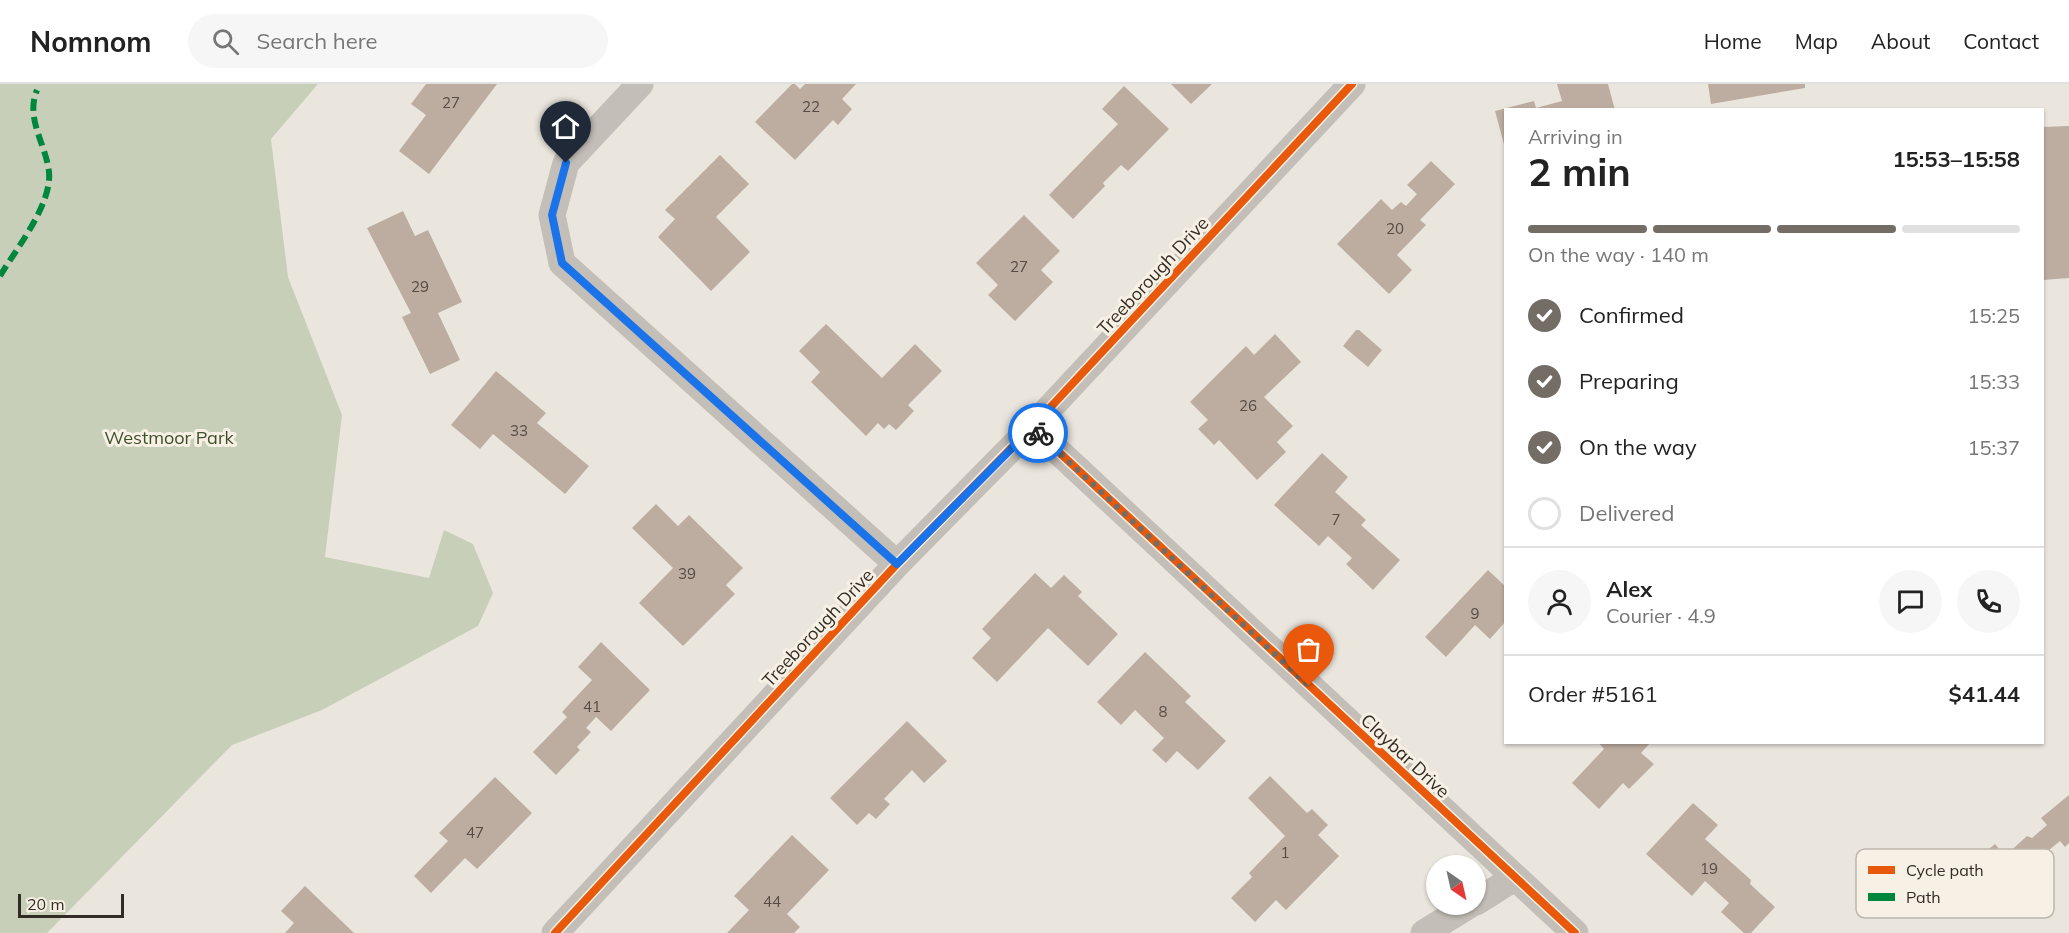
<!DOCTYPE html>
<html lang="en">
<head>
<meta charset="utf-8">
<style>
	body { margin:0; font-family:Mulish,sans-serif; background:#f6f6f6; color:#222; height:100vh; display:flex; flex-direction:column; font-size:22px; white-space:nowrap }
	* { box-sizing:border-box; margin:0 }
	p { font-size:20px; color:#767676 }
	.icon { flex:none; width:33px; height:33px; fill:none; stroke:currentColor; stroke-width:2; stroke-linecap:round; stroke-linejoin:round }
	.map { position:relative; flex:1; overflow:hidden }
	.panel { position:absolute; left:1504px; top:24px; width:540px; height:636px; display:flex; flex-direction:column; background:#fff; border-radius:0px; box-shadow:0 2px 4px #0004 }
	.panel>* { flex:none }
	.needle { width:39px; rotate:146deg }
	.tools { position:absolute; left:1426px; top:771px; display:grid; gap:12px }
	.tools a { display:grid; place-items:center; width:60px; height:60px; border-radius:50%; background:#fff; box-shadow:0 2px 4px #0004; font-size:30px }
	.scale { position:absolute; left:18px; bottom:15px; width:106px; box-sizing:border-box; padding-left:6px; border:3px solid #332c26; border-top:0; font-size:16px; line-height:21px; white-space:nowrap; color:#332c26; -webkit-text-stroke:4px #f7f1e5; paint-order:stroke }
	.pin { position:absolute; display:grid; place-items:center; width:51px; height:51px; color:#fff; margin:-62px -26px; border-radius:50% 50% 50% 0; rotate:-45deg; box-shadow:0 0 6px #0007 }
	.pin .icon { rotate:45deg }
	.courier { position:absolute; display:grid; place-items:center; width:60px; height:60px; margin:-30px; border:4px solid #1a73e8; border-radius:50%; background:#fff; color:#222; box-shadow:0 2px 8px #0007 }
	.overview em { font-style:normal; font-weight:700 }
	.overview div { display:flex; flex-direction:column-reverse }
	.overview { display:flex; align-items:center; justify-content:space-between; height:102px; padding:0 24px }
	h1 { font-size:39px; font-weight:700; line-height:45px }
	.bar { display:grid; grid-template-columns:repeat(4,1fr); gap:9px 6px; align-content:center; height:72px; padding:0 24px }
	.bar i { height:8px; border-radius:4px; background:#e0e0e0 }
	.bar .current { background:#736d66 }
	.bar p { grid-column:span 4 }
	.line { display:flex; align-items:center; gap:15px; padding:0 24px; border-top:2px solid #e0e0e0 }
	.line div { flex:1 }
	.round { display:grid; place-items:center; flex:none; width:63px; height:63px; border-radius:32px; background:#f6f6f6 }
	ol { padding:0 24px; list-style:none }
	li { display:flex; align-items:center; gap:18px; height:66px }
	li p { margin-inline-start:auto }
	li .icon { padding:6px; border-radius:50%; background:#736d66; color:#fff; stroke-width:4 }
	li:last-child { color:#767676 }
	li i { width:33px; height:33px; border:3px solid #e0e0e0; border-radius:50% }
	header { display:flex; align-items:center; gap:36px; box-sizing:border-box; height:84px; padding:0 30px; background:#fff; border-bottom:2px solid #e0e0e0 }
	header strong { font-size:28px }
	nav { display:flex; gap:33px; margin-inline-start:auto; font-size:21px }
	.search { width:420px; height:54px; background:#f6f6f6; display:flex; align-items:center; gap:15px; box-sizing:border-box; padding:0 21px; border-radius:33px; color:#767676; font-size:22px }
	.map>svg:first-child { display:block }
	.green { fill:#c8cfb9 }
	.building { fill:#bdada1 }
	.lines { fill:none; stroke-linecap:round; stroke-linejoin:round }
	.minor { stroke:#c3beb7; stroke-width:27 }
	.quiet { stroke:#00873e; stroke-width:6; stroke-dasharray:12 6; stroke-linecap:butt }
	.cycleway-casing { stroke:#f7f1e5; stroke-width:11 }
	.cycleway { stroke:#e8590c; stroke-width:8 }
	.done { stroke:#736d66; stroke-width:6; stroke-dasharray:0 10.8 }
	.route { stroke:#1a73e8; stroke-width:8 }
	.labels { text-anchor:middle; stroke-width:6; stroke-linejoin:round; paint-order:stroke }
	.number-label { font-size:15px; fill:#564c45 }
	.street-label { font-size:18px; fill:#332c26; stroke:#f7f1e5 }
	.park-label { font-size:18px; fill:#3e4f2c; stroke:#f7f1e5 }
	.key { fill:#f7f1e5; stroke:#bcb6ac; stroke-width:1.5 }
	.key-label { font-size:16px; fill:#332c26 }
</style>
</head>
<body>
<header>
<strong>Nomnom</strong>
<div class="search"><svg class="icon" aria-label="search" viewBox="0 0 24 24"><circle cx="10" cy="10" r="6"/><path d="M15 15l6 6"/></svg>Search here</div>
<nav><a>Home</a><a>Map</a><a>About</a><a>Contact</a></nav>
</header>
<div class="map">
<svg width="2069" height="849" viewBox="0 0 2069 849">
	<rect width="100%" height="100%" fill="#eae6de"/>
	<!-- green -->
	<path class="green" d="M0,0H318L271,55L288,193L342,331L325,473L429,494L444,446L473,460L493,509L478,542L322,626L232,661L47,849H0Z"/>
	<!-- building -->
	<path class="building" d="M426,0H497L429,90L399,67L426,31L411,20Z
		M792,0H795L800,5L805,0H856L842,15L852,25L838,41L833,36L795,76L755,38Z
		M1171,0H1212L1191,20Z
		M1557,0H1608L1615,26H1506L1505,64L1495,27L1534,17L1536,24L1562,17Z
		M1708,0H1805V4L1711,20Z
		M1124,2L1169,45L1128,87L1121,81L1103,99L1105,102L1073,135L1049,111L1118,40L1102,25Z
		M2069,42V194L2043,196V43Z
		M720,71L749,100L716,133L750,168L711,207L658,153L675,135L665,126Z
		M1431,77L1455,100L1420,136L1426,141L1397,171L1412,186L1389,210L1337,160L1381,115L1392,126L1401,118L1406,122L1417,110L1407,101Z
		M403,127L415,152L428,146L462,218L438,229L460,276L430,290L402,233L411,229L367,144Z
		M1024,131L1060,167L1041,186L1053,198L1015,237L988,211L998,201L976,179Z
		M826,240L882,294L915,260L942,287L908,321L914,327L896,346L889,340L884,345L878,339L866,352L811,298L820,288L799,267Z
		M1356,246H1359L1382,266L1368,283L1343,262Z
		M1275,250L1301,278L1264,313L1293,342L1277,358L1286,368L1257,396L1219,356L1214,361L1198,345L1208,336L1190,318L1246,262L1254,271Z
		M496,287L546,329L537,339L589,382L565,410L493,350L480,365L451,341Z
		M1322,369L1348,393L1335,408L1366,436L1361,441L1400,476L1373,506L1346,480L1352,474L1328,452L1319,462L1274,421Z
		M656,420L678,442L689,431L743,484L726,501L735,510L683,562L639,519L673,484L632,444Z
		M1488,486L1506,503V537L1490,555L1475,541L1446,573L1425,553Z
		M1035,489L1051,504L1064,491L1082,508L1078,512L1118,550L1088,582L1048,544L997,598L972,574L991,554L982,545Z
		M601,558L650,606L611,647L596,633L586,644L591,648L577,663L580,666L556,691L533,668L567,633L562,628L592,596L578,583Z
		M1145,568L1191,612L1185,618L1226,657L1198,686L1177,667L1166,679L1152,666L1164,654L1135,626L1121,641L1097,618Z
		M907,637L947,677L924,699L912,686L884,715L890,720L876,735L869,729L857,741L830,714Z
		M1598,658H1651L1641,669L1654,680L1629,705L1623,699L1599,725L1572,699L1604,665Z
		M1270,692L1307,729L1312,725L1328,741L1318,751L1339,772L1286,826L1276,816L1255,838L1231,814L1252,793L1249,789L1285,752L1248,714Z
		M495,693L532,729L477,785L465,774L431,809L414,792L448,757L439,749Z
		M2069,711V759L2065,763L2060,757L2043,771L2053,783L2004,824L1968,782L1995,760L2005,772L2027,752L2032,754L2047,741L2041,734Z
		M1693,719L1718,741L1705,755L1751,796L1750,800L1775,823L1751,849H1744L1721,828L1729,819L1705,797L1692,812L1646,770Z
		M792,751L829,786L787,830L800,843L794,849H727L749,826L734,812Z
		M305,802L354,849H285L294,839L281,827Z"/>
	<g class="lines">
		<!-- minor -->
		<path class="minor" d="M640,0L566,79L552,131L562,179L897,480
			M1032,343L1575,849
			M1476,818L1514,794
			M555,849L897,480L1032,343L1352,0
			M1424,849L1471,820"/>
		<!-- quiet -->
		<path class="quiet" d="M0,192C16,165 52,121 49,88C46,60 25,35 37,6"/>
		<defs>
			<path id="cycleway" d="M1032,343L1575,849
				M555,849L897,480L1032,343L1352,0"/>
		</defs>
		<!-- cycleway casing -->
		<use href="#cycleway" class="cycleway-casing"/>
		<!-- cycleway -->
		<use href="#cycleway" class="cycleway"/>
	</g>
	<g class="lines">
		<!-- done -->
		<path class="done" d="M1038,349L1309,602"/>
		<!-- route -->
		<path class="route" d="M566,79L552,131L562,179L897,480L1032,344L1038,349"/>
	</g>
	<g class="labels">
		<!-- number labels -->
		<g class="number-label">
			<text x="451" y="24">27</text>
			<text x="811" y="28">22</text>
			<text x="1395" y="150">20</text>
			<text x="1019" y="188">27</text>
			<text x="420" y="208">29</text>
			<text x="1248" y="327">26</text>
			<text x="519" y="352">33</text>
			<text x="1336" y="441">7</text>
			<text x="687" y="495">39</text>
			<text x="1475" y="535">9</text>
			<text x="592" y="628">41</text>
			<text x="1163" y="633">8</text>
			<text x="475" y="754">47</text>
			<text x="1285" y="774">1</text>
			<text x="1709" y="790">19</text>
			<text x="772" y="823">44</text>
		</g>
		<!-- street labels -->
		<g class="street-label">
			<text transform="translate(1153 192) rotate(-47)" y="6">Treeborough Drive</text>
			<text transform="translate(818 544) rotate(-47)" y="6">Treeborough Drive</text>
			<text transform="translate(1405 672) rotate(43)" y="6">Claybar Drive</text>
		</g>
		<!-- park labels -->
		<g class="park-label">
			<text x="169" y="360">Westmoor Park</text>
		</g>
	</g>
	<!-- legend -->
	<rect x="1856" y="765" width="198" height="69" rx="9" class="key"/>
	<rect x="1868" y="782" width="27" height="8" fill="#e8590c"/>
	<rect x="1868" y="809" width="27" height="8" fill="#00873e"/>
	<g class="key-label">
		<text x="1906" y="792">Cycle path</text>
		<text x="1906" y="819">Path</text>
	</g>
</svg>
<div class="tools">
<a><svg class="needle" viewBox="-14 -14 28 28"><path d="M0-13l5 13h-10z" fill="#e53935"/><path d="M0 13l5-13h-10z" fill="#767676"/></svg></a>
</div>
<div class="scale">20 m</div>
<div class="pin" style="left:1309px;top:602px;background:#ea580c"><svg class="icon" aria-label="bag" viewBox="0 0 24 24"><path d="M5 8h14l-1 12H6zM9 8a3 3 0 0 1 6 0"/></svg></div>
<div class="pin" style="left:566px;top:79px;background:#1f2937"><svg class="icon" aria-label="home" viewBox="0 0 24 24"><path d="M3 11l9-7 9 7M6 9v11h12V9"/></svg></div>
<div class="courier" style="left:1038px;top:349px"><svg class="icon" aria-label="bike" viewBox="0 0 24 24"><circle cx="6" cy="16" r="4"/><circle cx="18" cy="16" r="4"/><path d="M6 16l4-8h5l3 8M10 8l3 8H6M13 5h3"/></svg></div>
<section class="panel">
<div class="overview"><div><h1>2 min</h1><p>Arriving in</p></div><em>15:53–15:58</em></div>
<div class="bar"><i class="current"></i><i class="current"></i><i class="current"></i><i></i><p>On the way · 140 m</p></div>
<ol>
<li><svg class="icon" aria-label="check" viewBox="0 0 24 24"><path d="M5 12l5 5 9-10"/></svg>Confirmed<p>15:25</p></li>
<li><svg class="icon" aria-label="check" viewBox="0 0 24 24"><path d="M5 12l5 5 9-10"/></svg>Preparing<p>15:33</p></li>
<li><svg class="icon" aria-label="check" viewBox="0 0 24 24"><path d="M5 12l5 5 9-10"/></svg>On the way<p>15:37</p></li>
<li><i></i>Delivered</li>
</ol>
<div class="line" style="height:108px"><a class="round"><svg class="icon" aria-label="person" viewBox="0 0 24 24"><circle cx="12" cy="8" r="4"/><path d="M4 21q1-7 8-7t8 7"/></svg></a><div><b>Alex</b><p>Courier · 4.9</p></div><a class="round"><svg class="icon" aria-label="chat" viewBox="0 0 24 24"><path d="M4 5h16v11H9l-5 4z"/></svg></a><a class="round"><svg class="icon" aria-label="phone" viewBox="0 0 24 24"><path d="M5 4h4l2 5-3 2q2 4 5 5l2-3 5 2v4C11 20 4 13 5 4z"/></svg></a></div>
<div class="line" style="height:78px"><div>Order #5161</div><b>$41.44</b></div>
</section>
</div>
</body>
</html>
